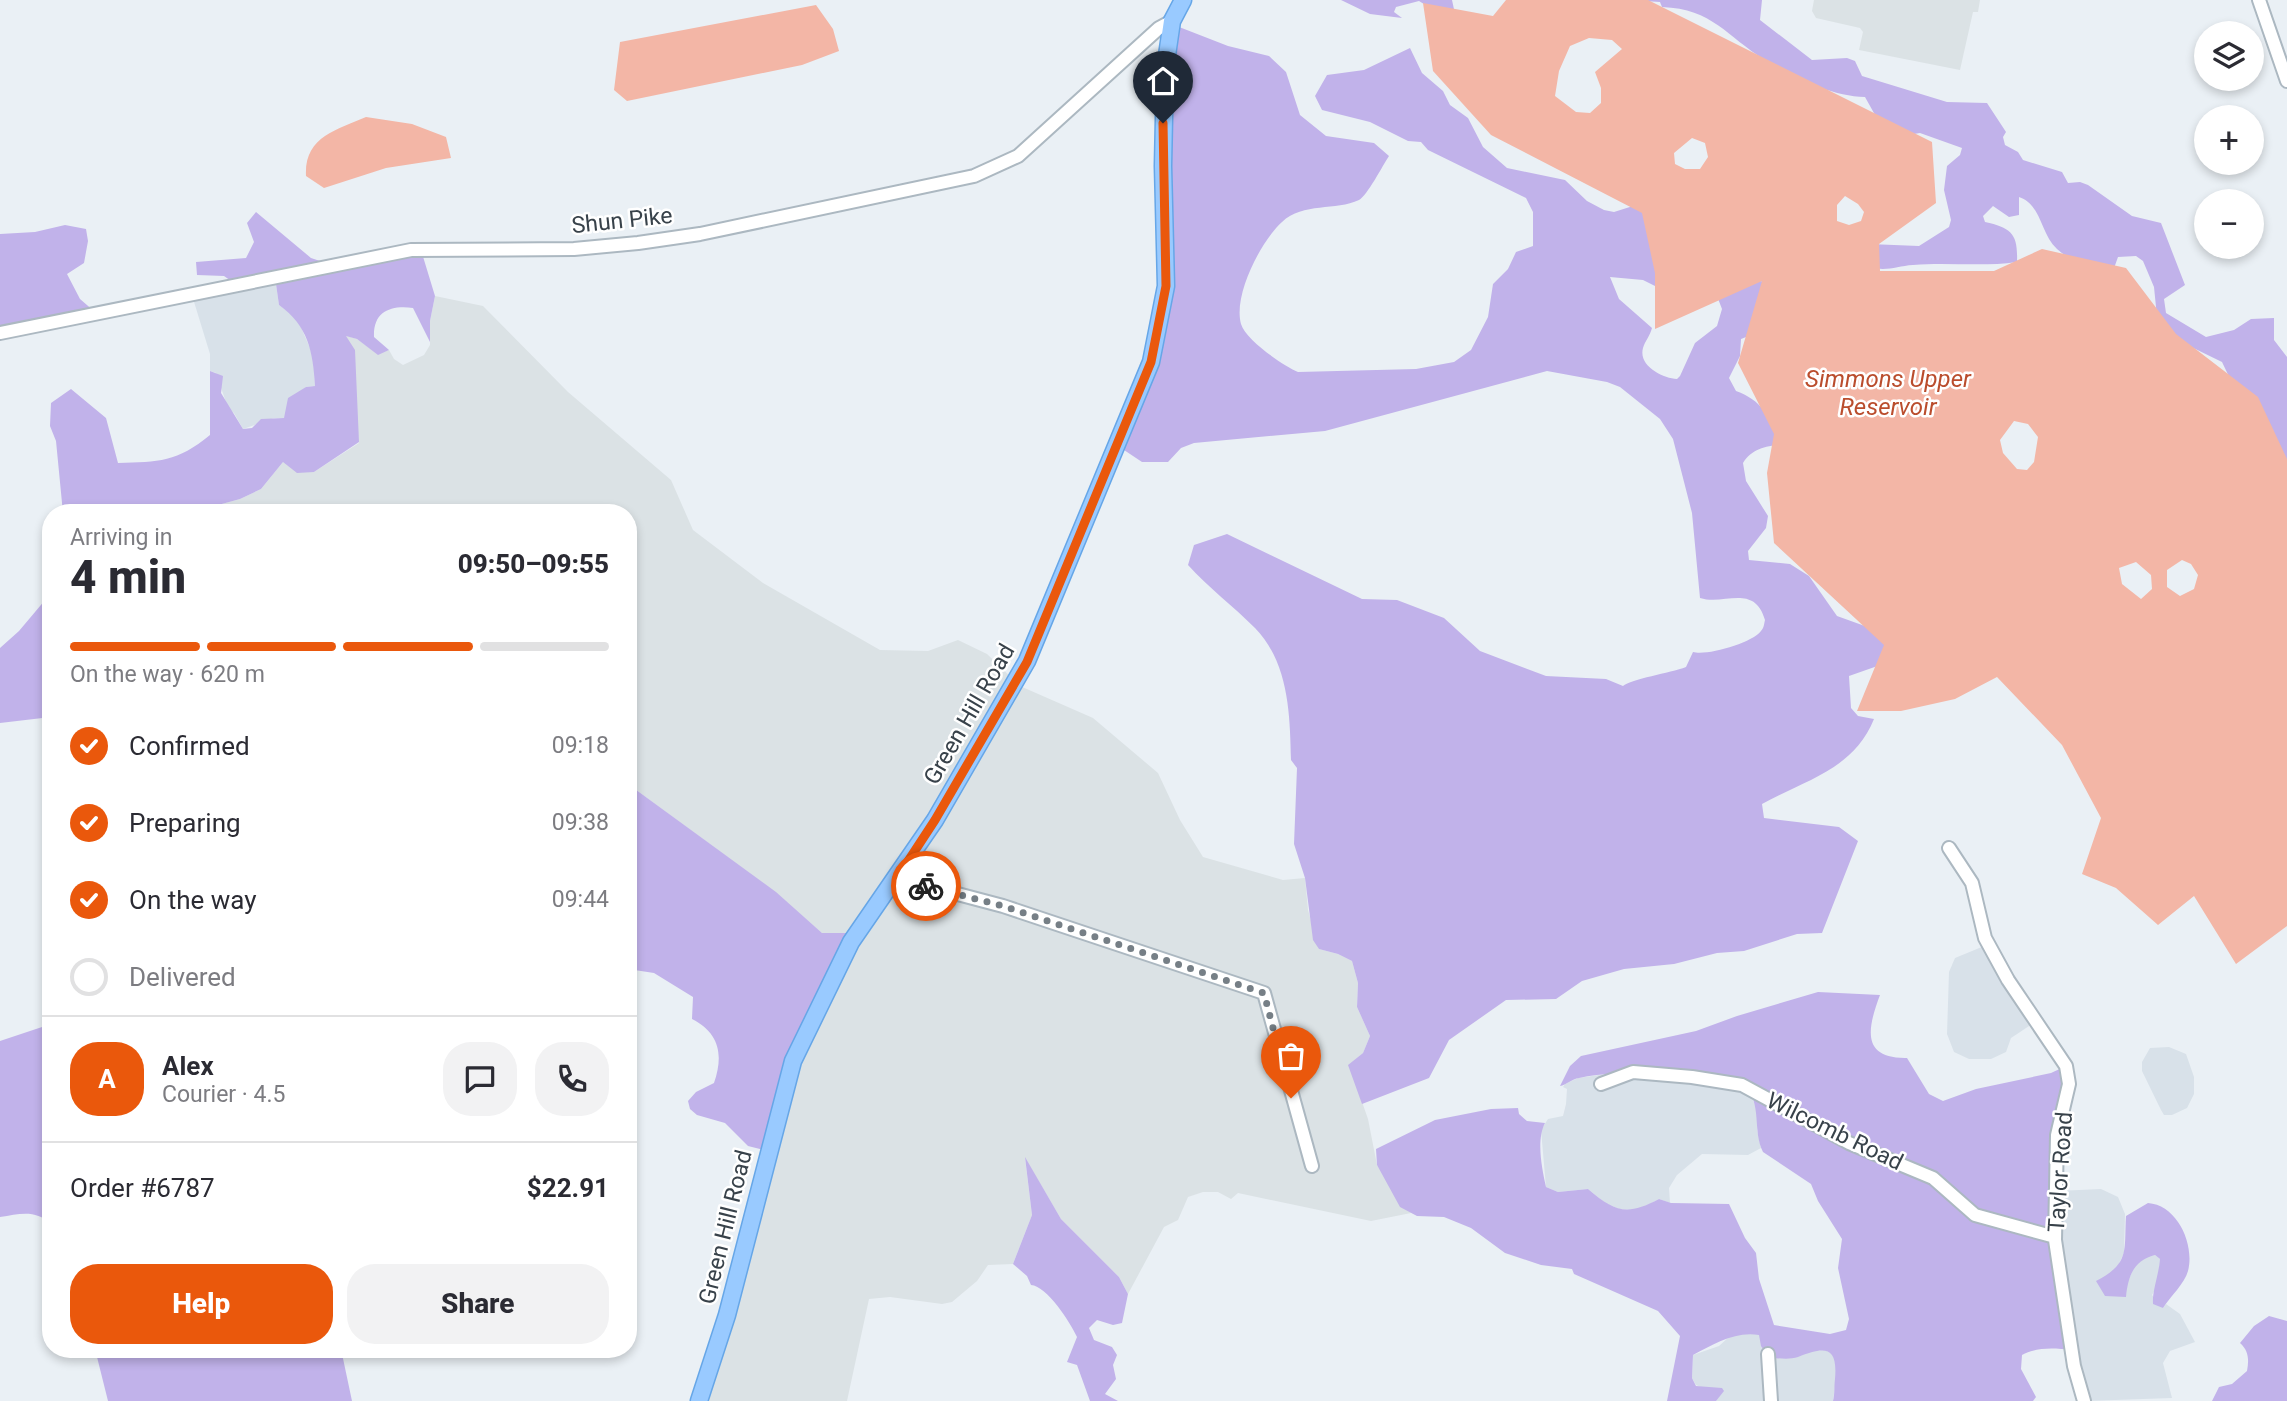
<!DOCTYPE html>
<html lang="en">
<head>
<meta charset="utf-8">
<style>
	body { margin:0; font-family:Roboto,sans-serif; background:#f2f2f3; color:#2b2b33; height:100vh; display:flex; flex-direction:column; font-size:26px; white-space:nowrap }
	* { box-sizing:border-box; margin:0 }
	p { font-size:23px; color:#7c7c81 }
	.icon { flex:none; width:38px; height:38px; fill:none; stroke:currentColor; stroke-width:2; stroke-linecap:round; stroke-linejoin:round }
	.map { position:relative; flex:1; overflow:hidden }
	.drawer { position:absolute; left:42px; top:504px; width:595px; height:854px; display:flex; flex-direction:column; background:#fff; border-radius:28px; box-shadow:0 4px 10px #0003 }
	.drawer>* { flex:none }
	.tools { position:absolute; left:2194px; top:21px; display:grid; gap:14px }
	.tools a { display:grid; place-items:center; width:70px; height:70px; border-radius:50%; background:#fff; box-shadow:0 4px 10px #0003; font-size:35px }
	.pin { position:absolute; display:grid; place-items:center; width:60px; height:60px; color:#fff; margin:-72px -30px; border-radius:50% 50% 50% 0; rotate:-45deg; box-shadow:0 0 7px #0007 }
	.pin .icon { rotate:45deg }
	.courier { position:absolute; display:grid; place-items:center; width:70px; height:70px; margin:-35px; border:5px solid #ea580c; border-radius:50%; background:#fff; color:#222; box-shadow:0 2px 9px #0007 }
	.head em { font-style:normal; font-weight:800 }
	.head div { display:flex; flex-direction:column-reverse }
	.head { display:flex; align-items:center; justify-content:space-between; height:119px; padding:0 28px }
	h1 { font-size:46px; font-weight:800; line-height:52px }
	.bar { display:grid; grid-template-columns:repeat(4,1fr); gap:10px 7px; align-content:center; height:84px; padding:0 28px }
	.bar i { height:9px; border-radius:5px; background:#e1e1e2 }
	.bar .selected { background:#ea580c }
	.bar p { grid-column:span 4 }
	.line { display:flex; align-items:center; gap:18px; padding:0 28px; border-top:2px solid #e1e1e2 }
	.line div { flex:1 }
	.round { display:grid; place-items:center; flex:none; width:74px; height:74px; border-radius:28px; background:#f2f2f3 }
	ol { padding:0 28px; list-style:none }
	li { display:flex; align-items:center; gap:21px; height:77px }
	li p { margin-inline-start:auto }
	li .icon { padding:7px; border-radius:50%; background:#ea580c; color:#fff; stroke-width:4 }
	li:last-child { color:#7c7c81 }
	li i { width:38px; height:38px; border:4px solid #e1e1e2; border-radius:50% }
	.button { display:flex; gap:14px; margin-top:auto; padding:14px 28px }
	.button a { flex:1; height:80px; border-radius:28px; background:#ea580c; color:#fff; font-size:28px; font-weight:800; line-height:80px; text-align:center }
	.button a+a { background:#f2f2f3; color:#2b2b33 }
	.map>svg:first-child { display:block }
	.residential { fill:#d8e1e9 }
	.industrial { fill:#dbe2e5 }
	.green { fill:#c1b2ea }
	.water { fill:#f3b6a6; fill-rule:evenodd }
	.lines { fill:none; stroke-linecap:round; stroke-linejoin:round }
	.minor-casing { stroke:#acb8c1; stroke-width:16 }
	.major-casing { stroke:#66a6e7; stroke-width:19 }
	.minor { stroke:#fff; stroke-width:12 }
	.major { stroke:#99caff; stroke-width:16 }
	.done { stroke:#767f86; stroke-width:7; stroke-dasharray:0 12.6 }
	.route { stroke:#ea580c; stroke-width:9 }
	.labels { text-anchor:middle; stroke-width:5; stroke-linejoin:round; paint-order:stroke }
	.street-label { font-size:23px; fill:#38424a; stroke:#fff }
	.water-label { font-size:24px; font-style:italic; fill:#ba4d2d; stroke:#fff }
</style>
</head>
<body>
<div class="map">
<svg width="2287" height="1401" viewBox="0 0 2287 1401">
	<rect width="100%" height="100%" fill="#eaf0f5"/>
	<!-- residential -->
	<path class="residential" d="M275,277L279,305L297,318L313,355L315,386L306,387L284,418H274L243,429L234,413L228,408L216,373L210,371V354L191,292Z
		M1989,944L2035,1022L2011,1038L2006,1052L1991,1059H1969L1954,1052L1947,1034L1949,972L1955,958Z
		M2169,1047L2186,1054L2194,1077V1094L2187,1108L2172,1115H2164L2161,1110L2142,1071V1062L2150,1048Z
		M1599,1075L1694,1076L1750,1093L1759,1114L1757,1130L1761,1148L1748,1155L1702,1154L1677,1175L1669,1188L1670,1203L1659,1199L1638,1210L1619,1209L1605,1203L1588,1189L1558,1192L1546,1187L1541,1130L1548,1119L1563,1116L1566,1104L1567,1089L1563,1087L1565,1084L1578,1078Z
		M2101,1189L2118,1197L2125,1214L2124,1253L2116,1270L2127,1284L2134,1267L2143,1258L2155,1255L2160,1259L2159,1283L2152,1295L2163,1308L2166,1304L2180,1314L2195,1342L2170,1351L2163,1363L2172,1398L2086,1401L2071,1350L2057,1191Z
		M1749,1333L1759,1334L1770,1358H1788L1807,1351L1825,1350L1833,1354L1838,1365L1833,1401H1716L1718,1395L1696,1385L1692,1378L1693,1355L1719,1346L1730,1336Z"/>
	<!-- industrial -->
	<path class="industrial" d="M1814,0H1980L1978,12H1973L1960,70L1859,50L1863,32L1860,28L1816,18L1812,11Z
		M435,296L483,306L568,392L671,480L693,530L763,583L880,650L928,651L958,640L987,654L1020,686L1093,718L1158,773L1180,820L1203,857L1283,880L1305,878L1308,910L1319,949L1338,954L1352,961L1358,983L1357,1007L1370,1036L1363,1053L1349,1065L1368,1119L1377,1165L1411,1213L1371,1221L1238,1193L1231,1199L1218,1192H1203L1188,1197L1178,1220L1164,1227L1128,1294L1119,1277L1061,1219L1025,1158L1032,1215L1013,1264L988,1265L977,1281L952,1302L942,1304L890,1297L869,1299L847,1401H699L784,1089L855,933H822L775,892L628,784V513H189L240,499L261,489L283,462L314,472L359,443L345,335L357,339L378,354L389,350L394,359L403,365L424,355L430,345V321Z"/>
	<!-- green -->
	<path class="green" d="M1341,0H1452L1455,14H1446L1444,7L1432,9L1419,1L1396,7L1394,12L1402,18L1370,14Z
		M1629,0H1762L1760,20L1812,60L1847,58L1855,61L1862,76L1947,102L1987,103L2006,132L2003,137L2005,145L2018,152L2023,160L2062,172L2068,183L2080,182L2088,185L2132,216L2161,223L2185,285L2164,299L2166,313L2206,337L2234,330L2251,319L2274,318V340L2287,357V466L2233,385L2222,362L2181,342L2157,317L2154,287L2143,261L2136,256L2118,257L2113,271C2093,266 2072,263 2057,249C2040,233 2042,205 2019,197V215L2009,217L1993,206L1983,216L1985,222C2012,228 2018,234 2017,262C1982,267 1948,262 1913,265C1897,266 1886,272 1870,267L1869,244L1919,246L1949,227L1951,220L1944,190L1947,166L1960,155L1962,148L1920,133L1902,136L1884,131L1865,97C1831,96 1794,78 1765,60C1726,36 1713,9 1662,7L1660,2Z
		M1174,25L1228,46L1269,56L1286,72L1300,115L1326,136L1374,143L1389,156C1383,165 1367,196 1359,200C1336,211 1303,202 1282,222C1261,241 1233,295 1241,324C1246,340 1282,365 1298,372L1416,369L1454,362L1471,350L1488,317L1493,284L1508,269L1516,252L1533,246V212L1526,198L1428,150L1421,142L1408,141L1370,122L1322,110L1315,96L1327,75L1364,70L1410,48L1422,73L1443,91L1450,105L1468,118L1483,147L1507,168L1565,180L1587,201L1604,210L1614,212L1633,206L1647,212L1671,294L1643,280L1610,277L1619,299L1652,328C1650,336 1645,341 1643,348C1638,366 1663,378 1677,379L1680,376L1695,343L1717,326L1722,309L1717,296L1761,281L1776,286L1759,332L1741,339L1740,356L1729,378L1736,391C1764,401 1770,419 1783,444C1767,446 1752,448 1743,463L1746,481L1768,516L1766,528L1748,551L1749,560L1790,564L1809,576L1837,616L1887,634L1886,663L1849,676L1851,708L1858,716L1874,719C1853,770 1807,779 1762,804L1764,818L1839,827L1858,841L1822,933L1797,934L1744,951L1717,953L1674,964L1624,969L1582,981L1556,999L1506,1000L1449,1040L1429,1078L1362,1104L1348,1065L1363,1053L1370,1036L1357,1007L1358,983L1352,961L1338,954L1319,949L1313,940L1305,878L1294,844L1297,768L1291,760C1290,715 1289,663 1255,628C1233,606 1209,588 1188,565L1194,545L1227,534L1362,599L1397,600L1444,618L1480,651L1546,676L1606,679L1623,686C1631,679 1670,673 1686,667L1693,652C1707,656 1752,643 1761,631C1764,628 1764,624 1765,620C1754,583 1724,606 1700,598L1692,513L1673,439L1660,419L1620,387L1607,382L1547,371L1325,431L1194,443L1181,448L1168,462H1142L1118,446L1165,307Z
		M256,212L311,258L332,265L421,250L435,296L430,321V342L413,308C390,305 373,312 374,337L389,350L378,355L357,339L346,336L355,350L359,442L314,472L297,473L283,462L261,489L240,499L189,513L141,510L131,513H63L56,441L50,426L51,403L71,389L106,418L118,463C159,462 177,462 210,435V371L223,376L221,393L243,429L252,428L261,419L284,418L288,398L306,387L315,386C313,351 308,326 279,305L275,277L234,283L224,276L197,275L196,262L246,258L254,242L247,223Z
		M65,225L86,229L88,241L84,263L67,274L80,299L95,312L0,332V234L35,232Z
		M51,593V717L0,723V648L19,631Z
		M628,784L776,892L822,933H856L825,993L768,1151L748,1146L725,1123L697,1115L690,1109L688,1101L696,1092L714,1083C724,1054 719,1033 692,1019L693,997L654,973L628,969Z
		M1818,992L1880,995C1868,1027 1860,1059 1907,1058L1929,1094L1943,1101L1976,1089L2051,1073L2066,1066L2056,1189L2071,1350C2054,1348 2037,1347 2022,1355L2021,1369L2036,1397L2033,1401H1833C1835,1394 1834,1386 1835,1379C1838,1345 1824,1347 1798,1357C1789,1360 1779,1358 1769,1358L1761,1346L1759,1335C1735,1331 1714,1344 1693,1355L1692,1378L1696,1386L1722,1388L1724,1391L1716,1401H1667L1680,1336L1658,1311L1574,1274L1572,1269L1541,1265L1505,1253L1471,1228L1444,1217L1417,1216L1400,1207L1377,1165L1376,1149L1435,1120L1491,1109L1518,1108L1519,1114L1527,1121L1545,1123C1536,1140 1542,1169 1546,1187L1558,1192L1588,1189C1615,1212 1627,1216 1659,1199L1671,1203L1729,1204L1745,1238L1756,1253L1759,1279L1774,1325L1830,1334L1846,1330L1849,1319L1838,1268L1842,1239L1818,1201L1811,1184L1763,1152C1753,1131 1761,1111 1749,1090C1702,1084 1624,1066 1579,1078C1572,1079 1566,1085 1560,1086L1570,1066L1581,1056L1696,1031L1737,1016Z
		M51,1024V1224C35,1209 20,1214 0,1217V1041Z
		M1025,1157L1061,1219L1119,1277L1128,1294L1122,1323L1113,1325L1097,1320L1089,1328L1094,1340L1112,1347L1117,1355L1113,1365L1116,1379L1105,1394L1118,1401H1090L1077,1365L1067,1362L1077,1337C1070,1322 1047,1286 1031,1285L1027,1276L1013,1264L1032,1215Z
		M2148,1203C2177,1205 2195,1244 2188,1271C2185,1283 2170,1297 2163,1308L2153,1304C2152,1291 2159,1274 2160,1259L2155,1255C2134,1260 2128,1276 2126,1297L2105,1296L2096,1281C2130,1263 2124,1252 2126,1216Z
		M2269,1316L2287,1321V1401H2212L2219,1387L2232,1384L2247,1371C2249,1360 2249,1351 2240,1343L2254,1326Z
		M95,1349H341L352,1401H108Z"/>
	<!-- water -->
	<path class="water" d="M1506,0H1648L1932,142L1936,203L1879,244L1880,271H1994L2042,249L2126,268L2176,334L2258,397L2287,459V926L2236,964L2194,896L2158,925L2116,888L2082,874L2101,818L2062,745L1997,677L1955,699L1901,711H1857L1884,645L1774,543L1767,473L1774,434L1738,363L1762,281L1655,329V273L1642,213L1491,135L1433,71L1423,3L1493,16ZM1589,38L1612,40L1622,49L1595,72L1601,88V103L1590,113L1576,112L1555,96L1559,71L1570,46ZM1692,138L1705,143L1708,157L1700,169H1685L1675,164L1674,153ZM1845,196L1858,204L1864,212L1861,221L1849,225L1837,221V205ZM2014,421L2028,424L2038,437L2034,462L2027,470L2017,469L2003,453L2000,440ZM2182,560L2191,564L2198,575L2194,589L2180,596L2167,587V570ZM2136,562L2151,575L2152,589L2141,599L2122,584L2119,568Z
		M816,5L833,29L839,51L802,65L627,101L614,90L620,42Z
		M366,117L412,124L446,137L451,158L386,168L324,188L306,176C304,137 336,130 366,117Z"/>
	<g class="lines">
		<defs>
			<path id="minor" d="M2259,0L2287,81
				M0,333L411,250L574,249L638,243L700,234L974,176L1018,156L1159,28L1172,21
				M1949,848L1972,883L1985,938L2008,980L2066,1066L2069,1084L2057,1135L2055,1240L2074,1366L2084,1401
				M897,878L1003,906L1264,993L1312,1166
				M1601,1084L1633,1072L1692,1077L1742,1085L1849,1143L1933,1178L1975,1215L2055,1237
				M1768,1354L1771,1401"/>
			<path id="major" d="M699,1401L727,1315L793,1061L851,942L935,820L1027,661L1151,362L1166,286L1163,166L1165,69L1172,21L1183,0"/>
		</defs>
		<!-- minor casing -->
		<use href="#minor" class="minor-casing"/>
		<!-- major casing -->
		<use href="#major" class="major-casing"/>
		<!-- minor -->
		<use href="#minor" class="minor"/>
		<!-- major -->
		<use href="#major" class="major"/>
	</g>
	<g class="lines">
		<!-- done -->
		<path class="done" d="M926,886L1003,906L1264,993L1291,1098"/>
		<!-- route -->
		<path class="route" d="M926,886L897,878L935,820L1027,662L1151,362L1166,286L1163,123"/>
	</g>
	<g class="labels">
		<!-- street labels -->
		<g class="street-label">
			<text transform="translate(622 220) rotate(-6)" y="8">Shun Pike</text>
			<text transform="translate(969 714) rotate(-60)" y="8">Green Hill Road</text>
			<text transform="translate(1835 1131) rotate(26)" y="8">Wilcomb Road</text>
			<text transform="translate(2060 1172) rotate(-86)" y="8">Taylor Road</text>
			<text transform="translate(725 1227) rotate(-76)" y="8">Green Hill Road</text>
		</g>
		<!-- water labels -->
		<g class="water-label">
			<text x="1888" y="387">Simmons Upper<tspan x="1888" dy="28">Reservoir</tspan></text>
		</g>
	</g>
</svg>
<div class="tools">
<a><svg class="icon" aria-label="layers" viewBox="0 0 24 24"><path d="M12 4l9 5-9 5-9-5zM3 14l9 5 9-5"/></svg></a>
<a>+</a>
<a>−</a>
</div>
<div class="pin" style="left:1291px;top:1098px;background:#ea580c"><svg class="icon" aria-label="bag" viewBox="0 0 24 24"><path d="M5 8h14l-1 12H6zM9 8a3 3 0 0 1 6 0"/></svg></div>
<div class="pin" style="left:1163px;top:123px;background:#1f2937"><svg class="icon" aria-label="home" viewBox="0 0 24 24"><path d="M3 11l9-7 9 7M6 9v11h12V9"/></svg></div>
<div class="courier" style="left:926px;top:886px"><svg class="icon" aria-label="bike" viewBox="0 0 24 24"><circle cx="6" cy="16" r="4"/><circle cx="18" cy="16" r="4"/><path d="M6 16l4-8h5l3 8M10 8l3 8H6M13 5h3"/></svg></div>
<section class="drawer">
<div class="head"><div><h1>4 min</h1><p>Arriving in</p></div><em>09:50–09:55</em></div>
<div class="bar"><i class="selected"></i><i class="selected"></i><i class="selected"></i><i></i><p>On the way · 620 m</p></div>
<ol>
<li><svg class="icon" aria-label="check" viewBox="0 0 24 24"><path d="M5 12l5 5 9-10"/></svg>Confirmed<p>09:18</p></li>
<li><svg class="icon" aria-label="check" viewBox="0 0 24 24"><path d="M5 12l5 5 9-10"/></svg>Preparing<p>09:38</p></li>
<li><svg class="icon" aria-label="check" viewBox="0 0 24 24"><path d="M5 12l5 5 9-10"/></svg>On the way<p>09:44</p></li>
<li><i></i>Delivered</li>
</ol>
<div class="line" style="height:126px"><b class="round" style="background:#ea580c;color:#fff">A</b><div><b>Alex</b><p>Courier · 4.5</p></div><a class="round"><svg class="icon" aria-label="chat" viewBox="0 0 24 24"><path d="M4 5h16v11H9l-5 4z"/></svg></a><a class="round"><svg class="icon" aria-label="phone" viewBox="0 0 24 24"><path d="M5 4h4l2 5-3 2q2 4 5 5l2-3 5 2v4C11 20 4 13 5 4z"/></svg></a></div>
<div class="line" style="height:91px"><div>Order #6787</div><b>$22.91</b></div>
<div class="button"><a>Help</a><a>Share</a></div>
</section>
</div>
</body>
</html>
